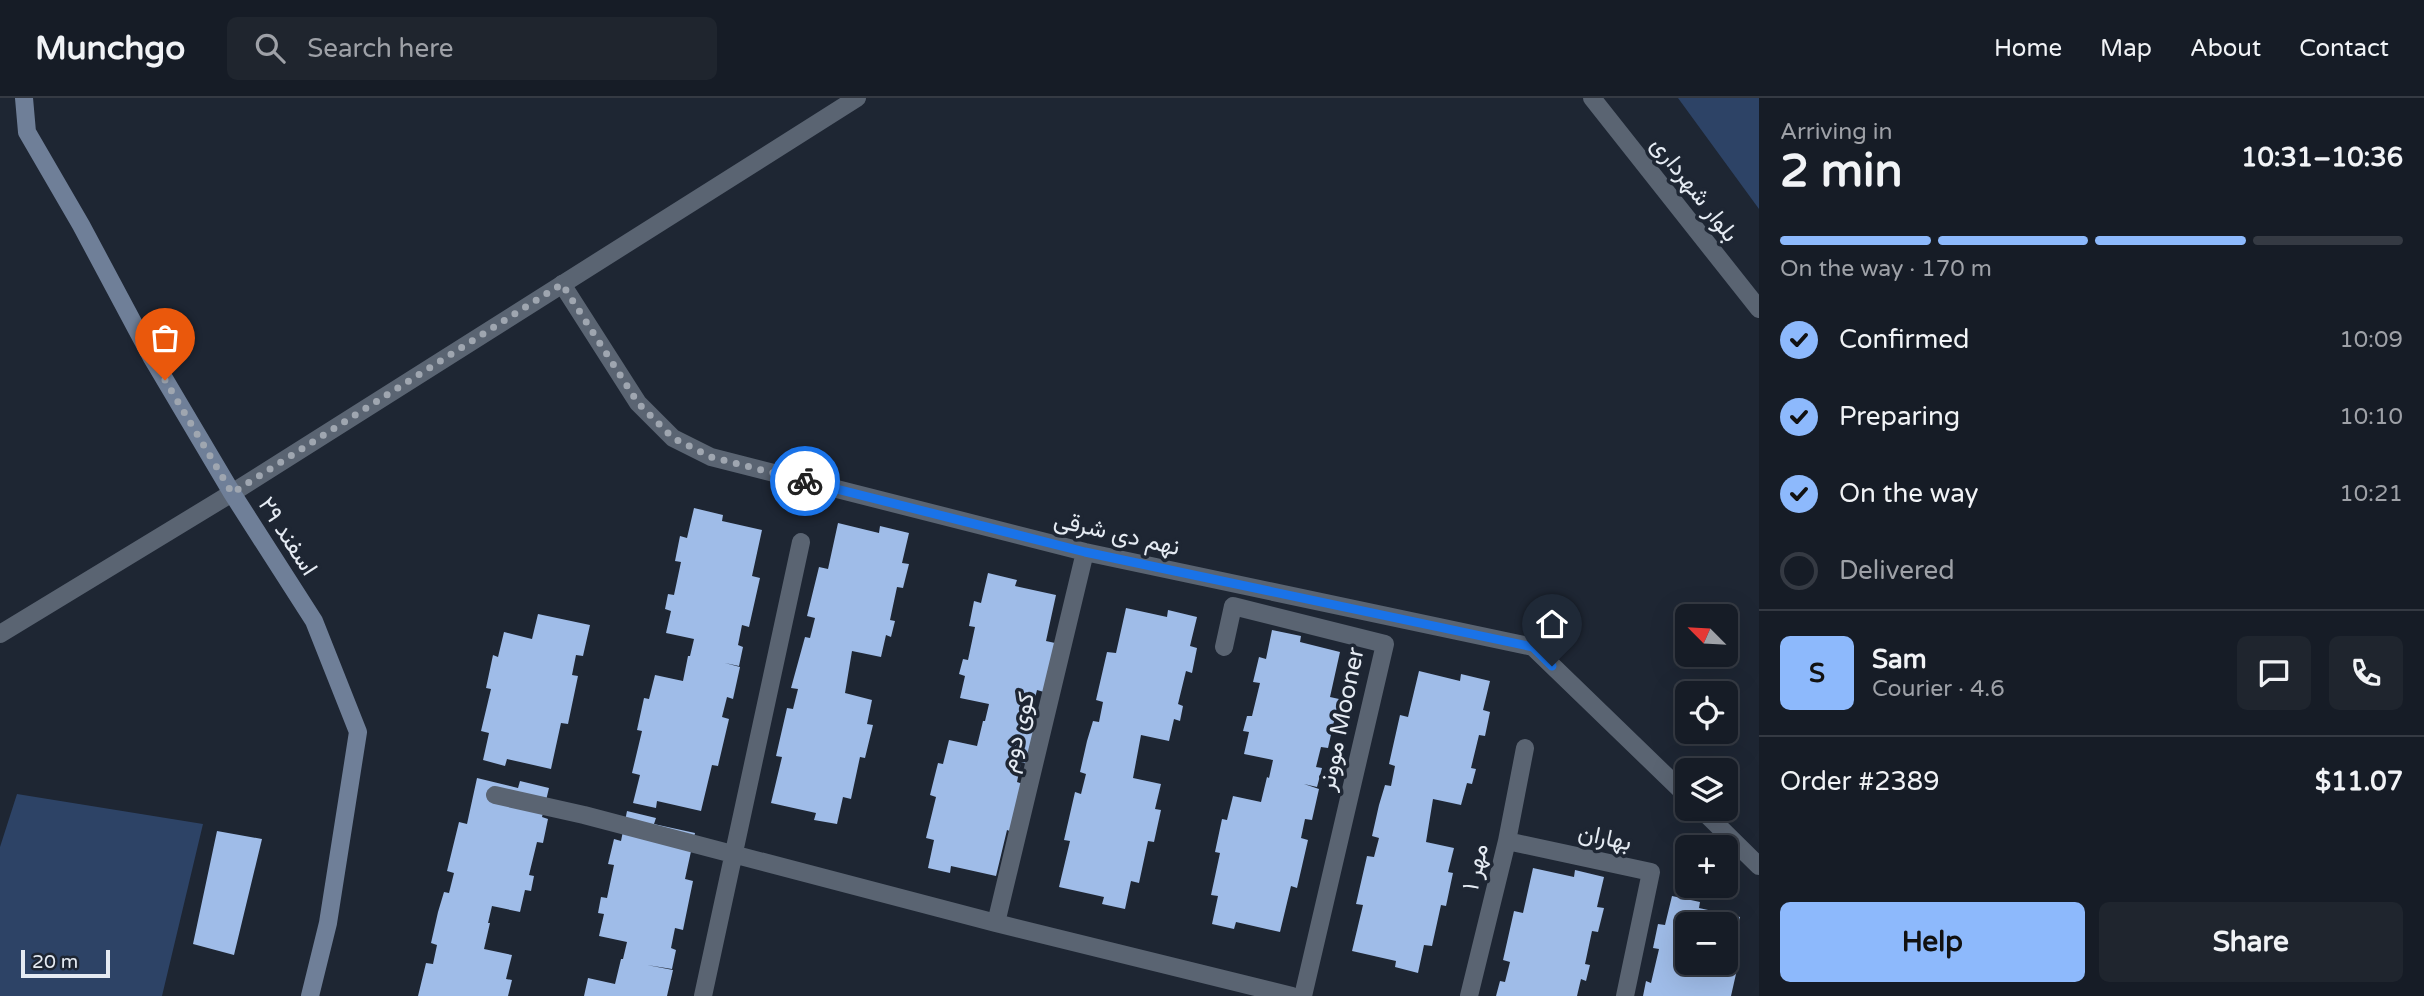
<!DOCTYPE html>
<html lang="en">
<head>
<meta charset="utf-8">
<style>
	body { margin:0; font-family:"Varela Round",Vazirmatn,sans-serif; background:#1f252e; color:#f1f3f6; height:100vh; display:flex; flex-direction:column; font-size:26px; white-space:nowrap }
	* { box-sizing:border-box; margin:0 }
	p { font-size:23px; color:#9ea1a7 }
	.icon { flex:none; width:38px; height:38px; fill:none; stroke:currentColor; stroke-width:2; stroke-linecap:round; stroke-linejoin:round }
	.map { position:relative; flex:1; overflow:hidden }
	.sheet { display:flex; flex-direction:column; background:#161c26; width:665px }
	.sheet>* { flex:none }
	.needle { width:46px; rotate:294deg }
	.controls { position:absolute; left:1675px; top:506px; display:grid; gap:14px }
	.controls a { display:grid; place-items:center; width:63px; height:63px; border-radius:10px; background:#161c26; box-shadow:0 7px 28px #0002,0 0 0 2px #353a43; font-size:35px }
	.scale { position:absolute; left:21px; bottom:18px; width:89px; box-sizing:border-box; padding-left:7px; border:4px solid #e5ebf3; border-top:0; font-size:19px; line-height:24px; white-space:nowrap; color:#e5ebf3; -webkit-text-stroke:5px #1e2633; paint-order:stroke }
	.pin { position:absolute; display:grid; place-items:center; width:60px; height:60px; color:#fff; margin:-72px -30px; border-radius:50% 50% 50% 0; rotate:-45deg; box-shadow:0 0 7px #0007 }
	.pin .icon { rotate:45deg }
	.courier { position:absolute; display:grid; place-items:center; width:70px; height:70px; margin:-35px; border:5px solid #1a73e8; border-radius:50%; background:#fff; color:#222; box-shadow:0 2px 9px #0007 }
	.headline em { font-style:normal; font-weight:700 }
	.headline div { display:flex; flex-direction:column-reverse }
	.headline { display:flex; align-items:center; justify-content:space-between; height:119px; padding:0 21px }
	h1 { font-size:46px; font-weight:700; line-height:52px }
	.bar { display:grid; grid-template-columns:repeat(4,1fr); gap:10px 7px; align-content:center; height:84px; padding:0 21px }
	.bar i { height:9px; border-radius:5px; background:#353a43 }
	.bar .active { background:#8db9fc }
	.bar p { grid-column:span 4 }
	.line { display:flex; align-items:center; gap:18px; padding:0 21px; border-top:2px solid #353a43 }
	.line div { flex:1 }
	.round { display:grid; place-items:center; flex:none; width:74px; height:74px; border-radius:10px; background:#1f252e }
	ol { padding:0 21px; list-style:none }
	li { display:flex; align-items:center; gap:21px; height:77px }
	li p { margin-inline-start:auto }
	li .icon { padding:7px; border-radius:50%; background:#8db9fc; color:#111; stroke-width:4 }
	li:last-child { color:#9ea1a7 }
	li i { width:38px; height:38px; border:4px solid #353a43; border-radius:50% }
	.cta { display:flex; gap:14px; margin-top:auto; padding:14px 21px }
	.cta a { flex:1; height:80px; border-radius:10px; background:#8db9fc; color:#111; font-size:28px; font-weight:700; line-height:80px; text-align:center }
	.cta a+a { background:#1f252e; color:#f1f3f6 }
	header { display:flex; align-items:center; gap:42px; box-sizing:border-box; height:98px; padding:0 35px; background:#161c26; border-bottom:2px solid #353a43 }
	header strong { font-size:33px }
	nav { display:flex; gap:38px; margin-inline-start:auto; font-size:24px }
	.search { width:490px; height:63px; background:#1f252e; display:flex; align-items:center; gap:18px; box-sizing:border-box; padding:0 24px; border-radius:10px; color:#9ea1a7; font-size:26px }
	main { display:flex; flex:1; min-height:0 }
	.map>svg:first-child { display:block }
	.green { fill:#2d4366 }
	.building { fill:#9fbce8; fill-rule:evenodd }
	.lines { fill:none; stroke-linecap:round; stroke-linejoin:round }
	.minor { stroke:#5a6472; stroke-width:18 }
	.tertiary { stroke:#5a6472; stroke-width:18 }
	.secondary { stroke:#6f7f98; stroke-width:18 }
	.done { stroke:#9fa6b0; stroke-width:7; stroke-dasharray:0 12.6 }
	.route { stroke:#1a73e8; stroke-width:9 }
	.labels { text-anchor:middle; stroke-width:7; stroke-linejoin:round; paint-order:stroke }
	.street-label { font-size:24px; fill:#e5ebf3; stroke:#1e2633 }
</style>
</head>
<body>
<header>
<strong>Munchgo</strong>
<div class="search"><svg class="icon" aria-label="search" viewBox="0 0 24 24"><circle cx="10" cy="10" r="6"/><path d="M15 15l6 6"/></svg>Search here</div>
<nav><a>Home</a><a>Map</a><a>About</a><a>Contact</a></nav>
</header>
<main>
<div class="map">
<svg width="1759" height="898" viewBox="0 0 1759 898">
	<rect width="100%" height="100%" fill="#1e2633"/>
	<!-- green -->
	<path class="green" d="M1678,0H1759V111Z
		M17,696L203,726L162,898H0V749Z"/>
	<!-- building -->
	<path class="building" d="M694,410L723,417L722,423L762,432L752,478L760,480L749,529L742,527L738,547L743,549L739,568L725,565L740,569L733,601L727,599L722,619L729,621L718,668L712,667L701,713L657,703L656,710L633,705L640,677L632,675L642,633L637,632L644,600L649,601L655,577L683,583L688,558H690L694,541L666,535L671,513L665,511L668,496L674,497L681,464L675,463L680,438L687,440Z
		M838,425L879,435L880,428L909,435L902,465L909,466L903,490L897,489L890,522L895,523L891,539L886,537L881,559L852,553L845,595L872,602L867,626L873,627L865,660L860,659L851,701L843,699L837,726L814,722L816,715L771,705L782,659L776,658L787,610L793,611L798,591L791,590L805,539L810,540L815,520L807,518L819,469L828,471Z
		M988,475L1017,482L1015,488L1056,497L1046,543L1055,545L1044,594L1037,592L1032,612L1038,614L1033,633L1019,630L1034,634L1027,666L1021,664L1017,684L1023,686L1012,734L1007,732L996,778L951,768L950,775L928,770L934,742L926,740L936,699L930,697L938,665L943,666L949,642L977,648L983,623H985L989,606L960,600L965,578L959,576L963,561L968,562L975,529L969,528L974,503L981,505Z
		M1126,510L1167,519L1168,512L1197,519L1190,548L1197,550L1192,575L1186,573L1178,606L1183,608L1180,623L1174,621L1169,643L1141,637L1133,680L1161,686L1155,711L1161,712L1154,744L1148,743L1139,785L1131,783L1125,811L1102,806L1104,799L1059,789L1070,743L1064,742L1075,694L1081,696L1086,676L1080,674L1087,643L1093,623L1099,624L1103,604L1096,602L1107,554L1116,555Z
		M538,516L590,527L583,558L576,557L572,577L578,578L568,626L561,625L551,671L507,661L505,668L483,662L489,635L481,633L491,591L486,590L493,557L498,559L504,534L532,541Z
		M1272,532L1301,538L1300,544L1340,554L1330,599L1339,601L1328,650L1321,649L1316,669L1322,670L1317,689L1304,686L1319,691L1312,722L1305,721L1301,740L1308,742L1297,790L1291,788L1280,834L1236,824L1234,831L1212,826L1218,798L1211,797L1220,755L1215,754L1222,721L1227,722L1233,698L1261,704L1267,679L1269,680L1273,662L1244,656L1249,634L1243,633L1247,618H1252L1260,585L1253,584L1259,559L1266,561Z
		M1419,573L1460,583L1461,576L1490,583L1483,612L1490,614L1485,638L1479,637L1471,670L1476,671L1472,686L1467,685L1461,707L1433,701L1426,744L1454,750L1448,774L1453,775L1446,808L1441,807L1432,848L1424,847L1418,875L1395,869L1396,863L1352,853L1363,807L1356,806L1367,758L1374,759L1379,740L1372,738L1379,707L1385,687L1391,688L1395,668L1389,666L1400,617L1408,619Z
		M477,680L518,690L520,683L549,690L542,719L548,721L543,745L537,744L529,777L534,778L531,793L525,792L520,814L492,808L488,825H490L484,851L512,857L506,881L512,882L508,898H418L426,865L433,866L437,847L431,845L438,814L444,794L449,795L454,775L447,773L459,724L467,726Z
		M627,713L656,720L654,726L695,735L685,781L693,783L683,832L675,830L671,850L676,852L672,871L647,867L673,872L667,898H584L588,880L615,886L621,861H623L627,844L599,838L604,816L598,815L601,799L607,800L614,767L608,766L614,741L621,743Z
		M217,733L262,741L234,857L193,846Z
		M1533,770L1574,779L1575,772L1604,779L1597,809L1604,810L1598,834L1592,833L1585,866L1590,867L1586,883L1581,881L1577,898H1496L1500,883L1505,884L1510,864L1503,862L1514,813L1523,815Z
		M1672,798L1700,804L1699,810L1740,819L1730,865L1738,867L1731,898H1643L1646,883L1651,885L1659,851L1653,850L1658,826L1665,827ZM1687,826H1726V864H1687Z"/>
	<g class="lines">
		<!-- minor -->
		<path class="minor" d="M562,186L638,305L673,340L711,359L1085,454L1533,549L1687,698
			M1224,549L1233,508L1385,546L1303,898
			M495,697L584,717L996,825L1292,898
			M1700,710L1759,768
			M1507,743L1651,774L1625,898
			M996,825L1085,454
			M703,898L801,444
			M1469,898L1507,743L1525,650"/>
		<!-- tertiary -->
		<path class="tertiary" d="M1592,0L1759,211
			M0,536L232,395L857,0"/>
		<!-- secondary -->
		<path class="secondary" d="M24,0L27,34L81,127L152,260L232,395L314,523L358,634L328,825L310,898"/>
	</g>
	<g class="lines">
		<!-- done -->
		<path class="done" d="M165,282L232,395L562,186L638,305L673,340L711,359L805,383"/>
		<!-- route -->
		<path class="route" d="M805,383L1085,454L1533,549L1552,568"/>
	</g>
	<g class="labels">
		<!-- street labels -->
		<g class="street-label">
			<text transform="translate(1695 91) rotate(52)" y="8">بلوار شهرداری</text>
			<text transform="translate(1117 435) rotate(13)" y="8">نهم دی شرقی</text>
			<text transform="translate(288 438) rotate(57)" y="8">۲۹ اسفند</text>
			<text transform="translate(1341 621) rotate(-78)" y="8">موونر Mooner</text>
			<text transform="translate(1017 634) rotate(-76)" y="8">کوی دوم</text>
			<text transform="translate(1605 739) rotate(12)" y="8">بهاران</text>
			<text transform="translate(1475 769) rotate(-77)" y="8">مهر ۱</text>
		</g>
	</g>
</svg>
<div class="controls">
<a><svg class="needle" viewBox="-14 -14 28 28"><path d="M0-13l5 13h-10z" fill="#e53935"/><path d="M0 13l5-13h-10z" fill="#9ea1a7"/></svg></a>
<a><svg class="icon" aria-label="locate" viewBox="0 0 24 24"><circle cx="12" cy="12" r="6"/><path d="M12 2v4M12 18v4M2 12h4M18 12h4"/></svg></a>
<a><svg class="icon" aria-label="layers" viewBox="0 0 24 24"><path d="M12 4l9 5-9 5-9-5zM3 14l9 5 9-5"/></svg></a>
<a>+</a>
<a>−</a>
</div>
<div class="scale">20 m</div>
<div class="pin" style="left:165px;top:282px;background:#ea580c"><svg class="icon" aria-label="bag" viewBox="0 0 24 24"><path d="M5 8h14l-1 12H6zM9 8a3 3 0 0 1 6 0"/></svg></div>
<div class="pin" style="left:1552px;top:568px;background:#1f2937"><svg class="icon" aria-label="home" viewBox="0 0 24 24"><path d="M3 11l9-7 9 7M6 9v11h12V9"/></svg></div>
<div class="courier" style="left:805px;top:383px"><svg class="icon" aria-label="bike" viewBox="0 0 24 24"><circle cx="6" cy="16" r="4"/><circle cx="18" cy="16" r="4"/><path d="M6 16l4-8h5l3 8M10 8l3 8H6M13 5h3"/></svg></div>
</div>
<section class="sheet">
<div class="headline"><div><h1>2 min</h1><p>Arriving in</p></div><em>10:31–10:36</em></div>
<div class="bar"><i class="active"></i><i class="active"></i><i class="active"></i><i></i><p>On the way · 170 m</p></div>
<ol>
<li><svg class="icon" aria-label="check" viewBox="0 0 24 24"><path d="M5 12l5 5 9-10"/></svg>Confirmed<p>10:09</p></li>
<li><svg class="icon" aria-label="check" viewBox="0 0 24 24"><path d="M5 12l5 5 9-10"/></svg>Preparing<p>10:10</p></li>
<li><svg class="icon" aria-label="check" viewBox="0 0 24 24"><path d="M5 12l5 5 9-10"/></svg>On the way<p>10:21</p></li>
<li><i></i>Delivered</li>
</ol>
<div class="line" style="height:126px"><b class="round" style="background:#8db9fc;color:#111">S</b><div><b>Sam</b><p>Courier · 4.6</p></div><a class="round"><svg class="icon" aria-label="chat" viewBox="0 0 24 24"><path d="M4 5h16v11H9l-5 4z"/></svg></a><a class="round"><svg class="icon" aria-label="phone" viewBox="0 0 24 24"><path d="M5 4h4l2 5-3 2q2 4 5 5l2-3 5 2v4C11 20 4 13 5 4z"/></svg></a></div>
<div class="line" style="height:91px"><div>Order #2389</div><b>$11.07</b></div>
<div class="cta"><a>Help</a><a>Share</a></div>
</section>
</main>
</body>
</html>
